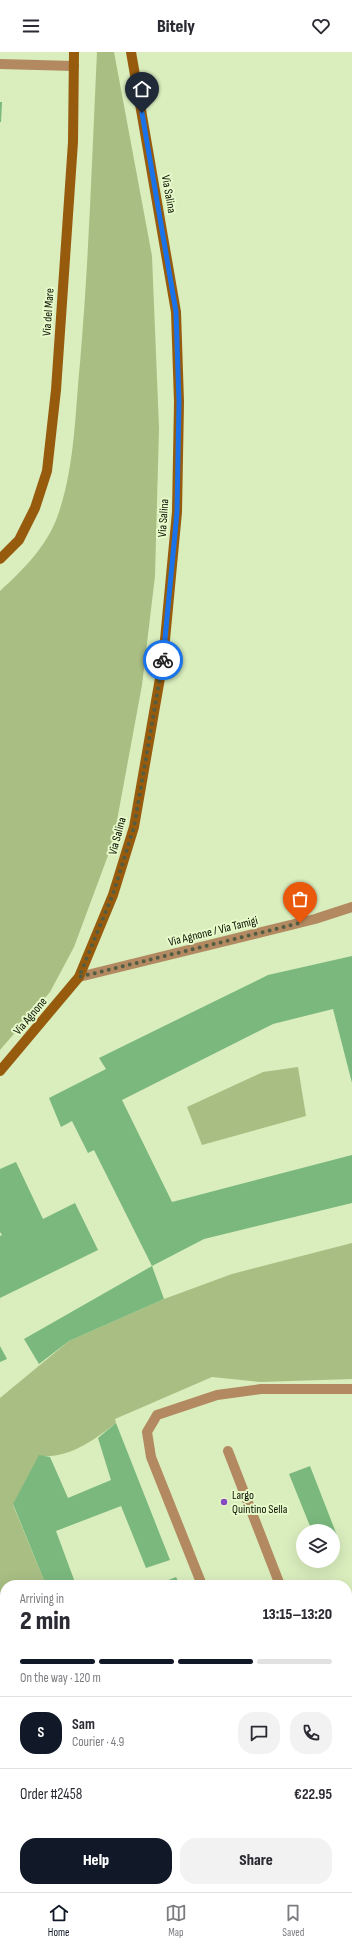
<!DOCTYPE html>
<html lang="en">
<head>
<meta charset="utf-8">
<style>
	body { margin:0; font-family:"Sofia Sans Condensed",sans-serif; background:#f2f2f3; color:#2b2b33; height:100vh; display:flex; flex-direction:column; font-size:15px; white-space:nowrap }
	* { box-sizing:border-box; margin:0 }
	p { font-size:13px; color:#7c7c81 }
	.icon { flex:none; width:22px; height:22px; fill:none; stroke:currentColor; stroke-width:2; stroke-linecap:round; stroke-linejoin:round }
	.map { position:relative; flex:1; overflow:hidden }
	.sheet { position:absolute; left:0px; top:1528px; width:352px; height:312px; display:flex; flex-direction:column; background:#fff; border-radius:16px 16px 0 0; box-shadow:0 4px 16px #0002 }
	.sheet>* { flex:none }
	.tools { position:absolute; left:296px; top:1472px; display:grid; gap:8px }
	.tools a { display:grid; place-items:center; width:44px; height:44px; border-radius:50%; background:#fff; box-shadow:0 4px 16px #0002; font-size:20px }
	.pin { position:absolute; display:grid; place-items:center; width:34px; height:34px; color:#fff; margin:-41px -17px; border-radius:50% 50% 50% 0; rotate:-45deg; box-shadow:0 0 4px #0007 }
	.pin .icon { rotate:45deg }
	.courier { position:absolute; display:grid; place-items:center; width:40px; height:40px; margin:-20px; border:3px solid #1a73e8; border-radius:50%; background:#fff; color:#222; box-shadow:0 1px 5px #0007 }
	.head em { font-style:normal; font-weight:800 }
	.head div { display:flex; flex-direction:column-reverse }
	.head { display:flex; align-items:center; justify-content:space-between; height:68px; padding:0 20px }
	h1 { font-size:26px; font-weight:800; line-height:30px }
	.bar { display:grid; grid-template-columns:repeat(4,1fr); gap:6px 4px; align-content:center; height:48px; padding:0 20px }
	.bar i { height:5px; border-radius:3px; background:#e1e1e2 }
	.bar .active { background:#111827 }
	.bar p { grid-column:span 4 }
	.line { display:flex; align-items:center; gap:10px; padding:0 20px; border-top:1px solid #e1e1e2 }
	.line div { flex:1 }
	.round { display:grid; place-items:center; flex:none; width:42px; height:42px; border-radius:16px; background:#f2f2f3 }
	.cta { display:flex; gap:8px; margin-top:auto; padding:8px 20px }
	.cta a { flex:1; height:46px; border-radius:16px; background:#111827; color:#fff; font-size:16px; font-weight:800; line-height:46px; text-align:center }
	.cta a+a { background:#f2f2f3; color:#2b2b33 }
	header { display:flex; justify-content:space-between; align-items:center; height:52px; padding:0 20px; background:#fff; font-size:18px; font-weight:800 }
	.tab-bar { display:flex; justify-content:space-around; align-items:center; height:56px; border-top:1px solid #e1e1e2; background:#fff; font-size:11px; color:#7c7c81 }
	.tab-bar a { display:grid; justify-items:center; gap:2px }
	.tab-bar .active { color:#111827 }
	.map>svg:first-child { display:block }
	.built { fill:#cce2ab }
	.green { fill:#a8be83 }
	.building { fill:#7ab87d }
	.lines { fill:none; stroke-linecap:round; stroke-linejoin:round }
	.lane { stroke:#b28960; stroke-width:10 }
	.street { stroke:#b28960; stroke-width:10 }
	.secondary { stroke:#975b0e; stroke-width:10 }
	.done { stroke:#525d43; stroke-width:4; stroke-dasharray:0 7.2 }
	.route { stroke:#1a73e8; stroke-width:5 }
	.poi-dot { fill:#884abf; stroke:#e7faca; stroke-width:1.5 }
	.labels { text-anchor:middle; stroke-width:4; stroke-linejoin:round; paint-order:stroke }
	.street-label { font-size:12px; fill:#0a1002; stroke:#e7faca }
	.poi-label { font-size:12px; fill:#0a1002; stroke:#e7faca; text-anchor:start }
</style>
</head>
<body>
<header><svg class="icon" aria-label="menu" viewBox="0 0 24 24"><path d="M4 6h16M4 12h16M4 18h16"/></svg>Bitely<svg class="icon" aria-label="heart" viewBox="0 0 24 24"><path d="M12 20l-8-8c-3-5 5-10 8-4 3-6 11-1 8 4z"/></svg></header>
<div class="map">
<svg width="352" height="1840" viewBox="0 0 352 1840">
	<rect width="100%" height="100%" fill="#d9edbd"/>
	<!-- built -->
	<path class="built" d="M347,1646L352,1649V1666L348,1671L352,1674V1755L347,1747Z"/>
	<!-- green -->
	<path class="green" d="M97,0H114L152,204L159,376L155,524L142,633L113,790L74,895L50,940L0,998V539C24,517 47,494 58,463C75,414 75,361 80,311C89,207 92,104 97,0Z
		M298,1015L306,1064L202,1093L187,1055L263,1020Z
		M352,1191V1327L260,1330L212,1325L115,1367L116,1371C94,1388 69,1407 39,1404L13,1453L46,1533H5V1622L0,1625V1346L69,1289L164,1247L232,1222Z"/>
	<!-- building -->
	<path class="building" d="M0,50H2L1,70H0Z
		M352,904V1031L333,957L273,972L122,1048L172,1150L352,1103V1151L204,1187L152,1214L94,1098L88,1101L72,1069L61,1075L49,1046L106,1017L99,1006L268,923Z
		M16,1110L43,1167L75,1151L98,1198L0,1246V1184L2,1183L0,1180V1117Z
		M152,1214L164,1247L69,1289L39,1312L24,1287Z
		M0,1294L7,1307L0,1310Z
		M116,1371L170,1508L146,1516L121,1454L56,1479L76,1533H46L13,1452L39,1403L50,1405L68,1446L111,1428L98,1386Z
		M310,1414L338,1486L333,1488V1479H312L289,1422Z
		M176,1525L180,1533H156Z
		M5,1677V1835H115L118,1840H12L0,1835V1680Z
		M347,1796L352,1803V1826L347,1829Z
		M219,1835H270L273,1840H222Z
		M327,1835H338L331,1840Z"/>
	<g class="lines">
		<!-- lane -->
		<path class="lane" d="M0,1668L5,1665
			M148,1835L152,1840"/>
		<!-- street -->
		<path class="street" d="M0,12L74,14
			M79,925L315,867L352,855
			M228,1399L280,1533
			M202,1533L151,1405L147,1380L157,1363L217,1343L261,1337H352
			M347,1616L352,1620
			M295,1835L298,1840"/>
		<!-- secondary -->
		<path class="secondary" d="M0,507L19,488L35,456L47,419L56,338L73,90L74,0
			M0,1019L79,925L113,843L134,775L163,609L177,460L179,350L176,260L131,0"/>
	</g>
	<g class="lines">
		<!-- done -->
		<path class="done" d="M163,608L134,775L113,842L79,925L300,871"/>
		<!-- route -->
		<path class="route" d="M142,61L176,260L179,350L177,460L163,608"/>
	</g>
	<!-- markers -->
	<circle class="poi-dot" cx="224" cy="1450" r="4"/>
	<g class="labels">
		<!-- street labels -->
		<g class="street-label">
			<text transform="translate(169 142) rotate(80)" y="4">Via Salina</text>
			<text transform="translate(48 260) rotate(-86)" y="4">Via del Mare</text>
			<text transform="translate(163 466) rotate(-86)" y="4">Via Salina</text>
			<text transform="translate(117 784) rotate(-75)" y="4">Via Salina</text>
			<text transform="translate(213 879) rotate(-14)" y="4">Via Agnone / Via Tamigi</text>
			<text transform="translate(30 964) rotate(-50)" y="4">Via Agnone</text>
		</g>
		<!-- poi labels -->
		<g class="poi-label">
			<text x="232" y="1447">Largo<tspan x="232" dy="14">Quintino Sella</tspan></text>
		</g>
	</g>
</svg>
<div class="tools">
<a><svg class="icon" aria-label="layers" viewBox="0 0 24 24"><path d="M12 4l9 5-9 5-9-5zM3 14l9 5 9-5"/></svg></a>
</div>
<div class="pin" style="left:300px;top:871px;background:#ea580c"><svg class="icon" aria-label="bag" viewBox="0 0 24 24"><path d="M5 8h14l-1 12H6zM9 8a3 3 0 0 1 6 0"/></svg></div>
<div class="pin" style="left:142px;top:61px;background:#1f2937"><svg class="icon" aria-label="home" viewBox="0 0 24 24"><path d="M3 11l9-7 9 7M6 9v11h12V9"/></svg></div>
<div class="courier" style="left:163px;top:608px"><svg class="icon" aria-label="bike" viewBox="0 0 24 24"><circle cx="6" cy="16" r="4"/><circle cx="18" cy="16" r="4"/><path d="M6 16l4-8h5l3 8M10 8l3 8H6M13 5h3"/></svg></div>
<section class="sheet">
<div class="head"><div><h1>2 min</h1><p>Arriving in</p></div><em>13:15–13:20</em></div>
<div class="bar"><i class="active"></i><i class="active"></i><i class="active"></i><i></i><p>On the way · 120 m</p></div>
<div class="line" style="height:72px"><b class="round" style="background:#111827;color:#fff">S</b><div><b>Sam</b><p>Courier · 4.9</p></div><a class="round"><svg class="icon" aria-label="chat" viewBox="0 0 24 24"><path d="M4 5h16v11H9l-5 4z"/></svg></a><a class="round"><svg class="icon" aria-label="phone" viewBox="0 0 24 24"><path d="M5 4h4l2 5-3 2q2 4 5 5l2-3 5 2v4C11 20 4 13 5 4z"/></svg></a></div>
<div class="line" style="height:52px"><div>Order #2458</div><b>€22.95</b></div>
<div class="cta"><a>Help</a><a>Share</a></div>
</section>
</div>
<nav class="tab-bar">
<a class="active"><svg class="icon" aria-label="home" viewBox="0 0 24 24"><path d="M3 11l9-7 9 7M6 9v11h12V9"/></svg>Home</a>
<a><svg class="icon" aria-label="map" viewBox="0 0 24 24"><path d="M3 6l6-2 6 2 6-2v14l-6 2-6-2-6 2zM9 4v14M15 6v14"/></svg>Map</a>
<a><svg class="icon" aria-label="saved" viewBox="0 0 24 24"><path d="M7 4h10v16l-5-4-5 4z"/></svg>Saved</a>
</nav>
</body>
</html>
